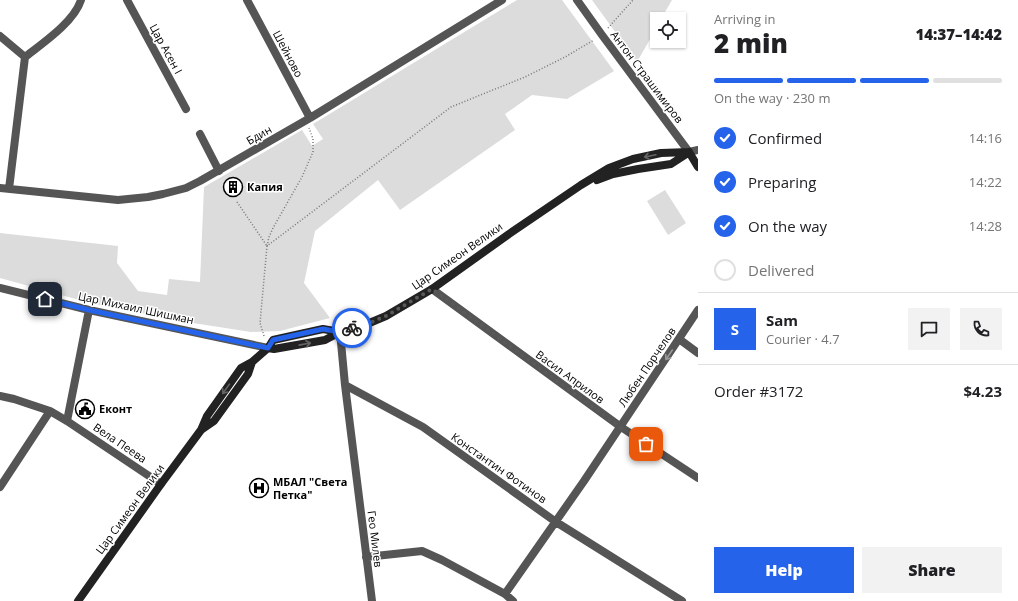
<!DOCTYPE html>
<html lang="en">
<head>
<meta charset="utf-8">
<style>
	body { margin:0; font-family:"Open Sans",sans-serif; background:#f2f2f2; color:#202124; height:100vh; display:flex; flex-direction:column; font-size:15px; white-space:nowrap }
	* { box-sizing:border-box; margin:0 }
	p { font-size:13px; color:#757577 }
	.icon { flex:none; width:22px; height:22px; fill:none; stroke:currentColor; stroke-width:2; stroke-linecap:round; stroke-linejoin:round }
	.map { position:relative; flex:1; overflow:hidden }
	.side { display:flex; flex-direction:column; background:#fff; width:320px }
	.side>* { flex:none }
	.tools { position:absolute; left:650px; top:12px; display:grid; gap:8px }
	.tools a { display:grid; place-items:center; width:36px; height:36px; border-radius:0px; background:#fff; box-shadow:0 1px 3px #0004; font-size:20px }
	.pin { position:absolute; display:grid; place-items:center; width:34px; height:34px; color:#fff; margin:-17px; border-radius:8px; box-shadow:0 2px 6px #0006 }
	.courier { position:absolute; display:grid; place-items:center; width:40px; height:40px; margin:-20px; border:3px solid #2563eb; border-radius:50%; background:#fff; color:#222; box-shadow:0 1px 5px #0007 }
	.overview em { font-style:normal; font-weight:800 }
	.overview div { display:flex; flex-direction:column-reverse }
	.overview { display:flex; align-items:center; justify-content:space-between; height:68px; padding:0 16px }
	h1 { font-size:26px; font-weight:800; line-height:30px }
	.bar { display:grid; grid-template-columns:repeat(4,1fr); gap:6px 4px; align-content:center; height:48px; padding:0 16px }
	.bar i { height:5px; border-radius:3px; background:#e0e0e0 }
	.bar .current { background:#2563eb }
	.bar p { grid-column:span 4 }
	.line { display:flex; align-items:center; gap:10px; padding:0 16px; border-top:1px solid #e0e0e0 }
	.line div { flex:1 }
	.round { display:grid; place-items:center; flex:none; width:42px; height:42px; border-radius:0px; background:#f2f2f2 }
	ol { padding:0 16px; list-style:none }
	li { display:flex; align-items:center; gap:12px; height:44px }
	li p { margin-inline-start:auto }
	li .icon { padding:4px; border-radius:50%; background:#2563eb; color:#fff; stroke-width:4 }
	li:last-child { color:#757577 }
	li i { width:22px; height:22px; border:2px solid #e0e0e0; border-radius:50% }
	.primary-button { display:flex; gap:8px; margin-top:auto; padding:8px 16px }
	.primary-button a { flex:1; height:46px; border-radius:0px; background:#2563eb; color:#fff; font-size:16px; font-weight:800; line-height:46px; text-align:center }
	.primary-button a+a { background:#f2f2f2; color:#202124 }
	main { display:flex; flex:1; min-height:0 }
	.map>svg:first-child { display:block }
	.green { fill:#dcdcdc }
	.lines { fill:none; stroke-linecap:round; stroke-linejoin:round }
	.path { stroke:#777; stroke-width:1.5; stroke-dasharray:1 2; stroke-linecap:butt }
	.minor { stroke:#555; stroke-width:8 }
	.tertiary { stroke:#555; stroke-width:8 }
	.secondary { stroke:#222; stroke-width:8 }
	.oneway { stroke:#646464 }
	.oneway2 { stroke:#999 }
	.done { stroke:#595959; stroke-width:4; stroke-dasharray:0 7.2 }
	.route { stroke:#2563eb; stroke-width:5 }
	.labels { text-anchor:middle; stroke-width:3; stroke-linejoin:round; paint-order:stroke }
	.street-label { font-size:11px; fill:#000; stroke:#fff }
	.poi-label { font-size:11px; font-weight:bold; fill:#000; stroke:#fff; text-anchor:start }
</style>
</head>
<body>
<main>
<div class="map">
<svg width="698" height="601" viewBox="0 0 698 601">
	<rect width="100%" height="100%" fill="#fff"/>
	<!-- green -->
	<path class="green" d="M517,0H562L614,71L567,99L532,95L505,114L515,130L400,210L378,180L315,231L304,283L330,318L280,331L251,332L193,323L90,303L0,278V233L118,246L117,263L138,291L167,295L169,279L200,282L204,187L302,130L312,146L323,139L313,124Z
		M592,0H672L661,19H657V27L637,62Z
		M665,190L686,223L668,235L647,201Z"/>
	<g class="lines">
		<!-- path -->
		<path class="path" d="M608,28L633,0
			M237,202L267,246
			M267,246L269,237L273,228L302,177L313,152V139L309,128
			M264,336L260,323L267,246L451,107L525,77L565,57L594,40"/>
		<!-- minor -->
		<path class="minor" d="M127,0L186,109
			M247,0L310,118
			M577,0L602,35L689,152
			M0,36L25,57
			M200,134L219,171
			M0,188L118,200L148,197L163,194L186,188L200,181L310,118L502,0
			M9,189L25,57C43,43 74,22 81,0
			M0,288L89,310L268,348
			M432,289L621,427L698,478
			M340,332L345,385L423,427L556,522L682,601
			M679,339L698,353
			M345,385L372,601
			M0,396L14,399L50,411L67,421L161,484
			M67,421L89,310
			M0,487L50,411
			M366,557L422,551L442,560L505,594L513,601
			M505,594L584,481L698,310"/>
		<!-- tertiary -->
		<path class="tertiary" d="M689,152L698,150"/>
		<!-- secondary -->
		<path class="secondary" d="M689,152L698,167
			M597,180L613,174L638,169L671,164L688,153
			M268,348L274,349L325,340L340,332L367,324L386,316L432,289L509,234L581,185L609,168L633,159L661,153L689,152
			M201,430L214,421L248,374L252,362
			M78,601L161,484L201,430L207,416L241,368L252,362L268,348L273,340L323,329L340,332"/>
	</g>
	<!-- one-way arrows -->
	<defs><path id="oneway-shaft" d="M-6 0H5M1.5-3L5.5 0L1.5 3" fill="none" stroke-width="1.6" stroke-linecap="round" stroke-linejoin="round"/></defs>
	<g class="oneway">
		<use href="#oneway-shaft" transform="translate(650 156) rotate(168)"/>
		<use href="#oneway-shaft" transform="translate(305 344) rotate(-11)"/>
		<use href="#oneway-shaft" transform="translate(226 389) rotate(126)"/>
	</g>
	<use class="oneway2" href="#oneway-shaft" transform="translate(669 355) rotate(124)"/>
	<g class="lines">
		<!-- done -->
		<path class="done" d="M352,328L367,324L386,316L432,289L620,427L646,444"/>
		<!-- route -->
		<path class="route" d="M45,299L89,310L268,348L273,340L323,329L340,332L352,328"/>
	</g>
	<!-- icons -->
	<defs>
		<symbol id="building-ring" viewBox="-11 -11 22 22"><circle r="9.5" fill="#fff" stroke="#000" stroke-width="1.5"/><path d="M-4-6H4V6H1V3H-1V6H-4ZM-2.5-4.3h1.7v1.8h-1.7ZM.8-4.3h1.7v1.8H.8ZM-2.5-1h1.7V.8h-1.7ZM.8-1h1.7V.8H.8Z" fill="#000"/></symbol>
		<symbol id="civic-ring" viewBox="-11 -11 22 22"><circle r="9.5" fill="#fff" stroke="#000" stroke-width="1.5"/><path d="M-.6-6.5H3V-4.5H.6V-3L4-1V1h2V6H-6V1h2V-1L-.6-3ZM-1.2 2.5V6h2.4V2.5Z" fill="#000"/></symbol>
		<symbol id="hospital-ring" viewBox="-11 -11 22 22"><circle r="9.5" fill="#fff" stroke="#000" stroke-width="1.5"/><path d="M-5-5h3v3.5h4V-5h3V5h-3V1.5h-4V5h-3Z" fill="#000"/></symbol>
	</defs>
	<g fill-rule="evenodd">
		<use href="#building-ring" x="222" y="176" width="22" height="22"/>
		<use href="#civic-ring" x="74" y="398" width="22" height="22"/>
		<use href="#hospital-ring" x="248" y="477" width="22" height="22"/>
	</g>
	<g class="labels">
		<!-- street labels -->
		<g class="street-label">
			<text transform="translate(166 49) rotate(61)" y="4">Цар Асен I</text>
			<text transform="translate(288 54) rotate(62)" y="4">Шейново</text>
			<text transform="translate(647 77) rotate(53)" y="4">Антон Страшимиров</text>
			<text transform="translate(259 135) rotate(-30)" y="4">Бдин</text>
			<text transform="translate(457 256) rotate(-35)" y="4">Цар Симеон Велики</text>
			<text transform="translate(136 308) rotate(12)" y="4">Цар Михаил Шишман</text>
			<text transform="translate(647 367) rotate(-56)" y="4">Любен Порчелов</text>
			<text transform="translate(570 377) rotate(36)" y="4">Васил Априлов</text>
			<text transform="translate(120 443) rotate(34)" y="4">Вела Пеева</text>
			<text transform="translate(499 468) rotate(35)" y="4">Константин Фотинов</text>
			<text transform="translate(130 509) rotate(-54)" y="4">Цар Симеон Велики</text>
			<text transform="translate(375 539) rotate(83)" y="4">Гео Милев</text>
		</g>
		<!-- poi labels -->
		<g class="poi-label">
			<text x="247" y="191">Капия</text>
			<text x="99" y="413">Еконт</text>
			<text x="273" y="486">МБАЛ "Света<tspan x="273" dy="13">Петка"</tspan></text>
		</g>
	</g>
</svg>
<div class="tools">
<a><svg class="icon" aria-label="locate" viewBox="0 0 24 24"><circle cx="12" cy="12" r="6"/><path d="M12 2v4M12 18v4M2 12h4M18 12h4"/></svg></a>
</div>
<div class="pin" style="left:646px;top:444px;background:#ea580c"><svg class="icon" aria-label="bag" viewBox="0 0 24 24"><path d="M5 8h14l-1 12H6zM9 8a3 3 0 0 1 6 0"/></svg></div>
<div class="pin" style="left:45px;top:299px;background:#1f2937"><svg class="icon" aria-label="home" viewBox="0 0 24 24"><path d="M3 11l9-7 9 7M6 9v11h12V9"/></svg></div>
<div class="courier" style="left:352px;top:328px"><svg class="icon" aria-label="bike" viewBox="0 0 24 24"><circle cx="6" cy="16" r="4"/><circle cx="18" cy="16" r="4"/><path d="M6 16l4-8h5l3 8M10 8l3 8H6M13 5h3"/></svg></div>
</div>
<section class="side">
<div class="overview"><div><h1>2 min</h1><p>Arriving in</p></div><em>14:37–14:42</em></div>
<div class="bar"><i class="current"></i><i class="current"></i><i class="current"></i><i></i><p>On the way · 230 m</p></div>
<ol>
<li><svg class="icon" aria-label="check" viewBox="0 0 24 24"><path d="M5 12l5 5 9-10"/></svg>Confirmed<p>14:16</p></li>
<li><svg class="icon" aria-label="check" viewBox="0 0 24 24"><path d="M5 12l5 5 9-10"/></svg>Preparing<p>14:22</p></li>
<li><svg class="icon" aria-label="check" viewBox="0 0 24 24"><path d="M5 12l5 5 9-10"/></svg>On the way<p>14:28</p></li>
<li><i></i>Delivered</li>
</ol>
<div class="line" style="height:72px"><b class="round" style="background:#2563eb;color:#fff">S</b><div><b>Sam</b><p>Courier · 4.7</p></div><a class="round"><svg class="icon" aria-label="chat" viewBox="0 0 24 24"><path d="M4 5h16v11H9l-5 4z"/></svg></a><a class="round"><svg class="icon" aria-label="phone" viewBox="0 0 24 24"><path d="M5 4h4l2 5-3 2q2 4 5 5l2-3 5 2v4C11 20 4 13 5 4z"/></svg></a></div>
<div class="line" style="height:52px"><div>Order #3172</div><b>$4.23</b></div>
<div class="primary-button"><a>Help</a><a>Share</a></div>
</section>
</main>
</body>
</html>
